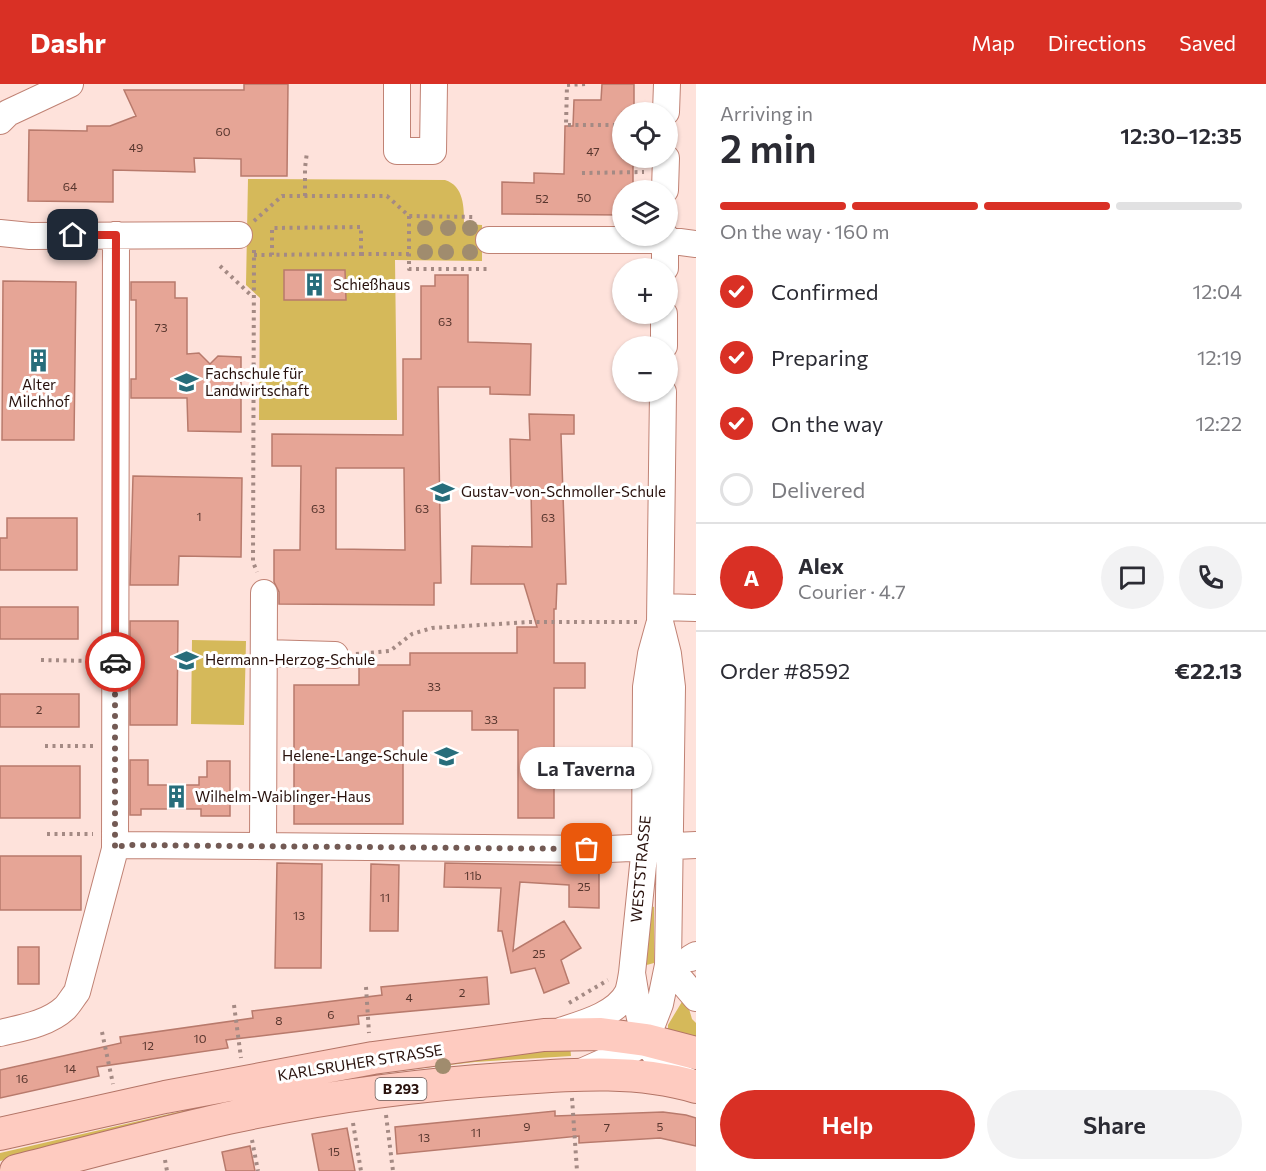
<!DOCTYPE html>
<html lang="en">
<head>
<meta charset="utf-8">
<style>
	body { margin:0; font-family:Commissioner,sans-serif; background:#f2f2f3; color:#2b2b33; height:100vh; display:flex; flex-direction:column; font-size:22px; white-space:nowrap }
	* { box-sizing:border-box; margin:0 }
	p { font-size:20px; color:#7c7c81 }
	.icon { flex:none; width:33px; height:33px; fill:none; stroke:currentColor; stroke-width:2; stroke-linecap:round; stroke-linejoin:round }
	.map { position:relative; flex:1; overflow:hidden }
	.sheet { display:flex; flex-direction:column; background:#fff; width:570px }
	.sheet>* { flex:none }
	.buttons { position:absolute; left:612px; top:18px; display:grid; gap:12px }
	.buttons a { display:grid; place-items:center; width:66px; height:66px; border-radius:50%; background:#fff; box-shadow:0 2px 4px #0004; font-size:30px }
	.pin { position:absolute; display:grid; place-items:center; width:51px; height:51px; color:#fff; margin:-26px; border-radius:12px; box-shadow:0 3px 9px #0006 }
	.courier { position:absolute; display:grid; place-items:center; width:60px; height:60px; margin:-30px; border:4px solid #d93025; border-radius:50%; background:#fff; color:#222; box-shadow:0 2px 8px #0007 }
	.bubble { position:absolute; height:42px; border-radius:21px; background:#fff; box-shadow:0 2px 4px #0004; font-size:20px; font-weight:600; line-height:42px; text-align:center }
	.headline em { font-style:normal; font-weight:600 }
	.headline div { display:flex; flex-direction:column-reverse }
	.headline { display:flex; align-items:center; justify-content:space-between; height:102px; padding:0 24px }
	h1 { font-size:39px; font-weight:600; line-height:45px }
	.bar { display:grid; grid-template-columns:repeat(4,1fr); gap:9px 6px; align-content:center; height:72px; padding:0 24px }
	.bar i { height:8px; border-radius:4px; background:#e1e1e2 }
	.bar .current { background:#d93025 }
	.bar p { grid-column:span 4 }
	.line { display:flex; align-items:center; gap:15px; padding:0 24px; border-top:2px solid #e1e1e2 }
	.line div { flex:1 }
	.round { display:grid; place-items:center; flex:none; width:63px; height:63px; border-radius:32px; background:#f2f2f3 }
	ol { padding:0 24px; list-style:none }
	li { display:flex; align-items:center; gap:18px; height:66px }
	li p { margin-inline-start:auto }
	li .icon { padding:6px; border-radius:50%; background:#d93025; color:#fff; stroke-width:4 }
	li:last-child { color:#7c7c81 }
	li i { width:33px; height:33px; border:3px solid #e1e1e2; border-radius:50% }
	.primary-button { display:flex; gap:12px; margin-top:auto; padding:12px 24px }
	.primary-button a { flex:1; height:69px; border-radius:36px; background:#d93025; color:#fff; font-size:24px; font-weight:600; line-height:69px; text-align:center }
	.primary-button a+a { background:#f2f2f3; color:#2b2b33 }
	header { display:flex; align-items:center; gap:36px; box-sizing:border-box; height:84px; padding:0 30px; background:#d93025; color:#fff }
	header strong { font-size:28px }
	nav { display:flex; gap:33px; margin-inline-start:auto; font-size:21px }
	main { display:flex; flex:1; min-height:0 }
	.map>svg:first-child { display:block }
	.green { fill:#d5b95a }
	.building { fill:#e6a596; stroke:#b87a6c; stroke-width:1.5; fill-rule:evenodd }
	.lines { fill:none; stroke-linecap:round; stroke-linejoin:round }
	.minor-casing { stroke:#c08274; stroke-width:28 }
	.major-casing { stroke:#b37466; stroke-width:34 }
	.path { stroke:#a48a84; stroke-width:4; stroke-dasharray:3 4.5; stroke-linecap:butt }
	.minor { stroke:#fff; stroke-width:26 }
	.major { stroke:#fecbc0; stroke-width:32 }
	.tree { fill:#a08c6e }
	.done { stroke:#735a54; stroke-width:6; stroke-dasharray:0 10.8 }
	.route { stroke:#d93025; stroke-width:8 }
	.labels { text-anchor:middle; stroke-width:6; stroke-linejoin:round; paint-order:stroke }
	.number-label { font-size:12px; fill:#58362e }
	.shield { fill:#fff; stroke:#685855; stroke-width:1.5 }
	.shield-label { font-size:14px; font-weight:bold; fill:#28110c }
	.poi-label { font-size:15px; fill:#28110c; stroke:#fff; text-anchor:start }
	.street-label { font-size:15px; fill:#28110c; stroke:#fff }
</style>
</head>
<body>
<header>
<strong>Dashr</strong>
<nav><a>Map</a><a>Directions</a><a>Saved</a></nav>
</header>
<main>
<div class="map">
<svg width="696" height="1087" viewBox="0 0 696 1087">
	<rect width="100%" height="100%" fill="#fee2db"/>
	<!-- green -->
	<path class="green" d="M248,95L445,96C464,102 464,123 464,140L482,141V177L395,176L397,336H259L260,214L246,201Z
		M192,556L246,557L244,641L191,640Z
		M651,822L654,823V879L643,882Z
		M683,916L687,918L692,935L696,939V957L668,948V941Z
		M570,960L571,972L475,978L390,988L328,998L0,1077V1069L326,994Z"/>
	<!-- building -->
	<path class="building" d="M244,0H288L287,92H241V75L194,74L195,88L113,86V118L28,117L29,46L87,47V42H110L136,32L124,6H244Z
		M602,0H634V28H622V74H633V106H622V131L502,130V98L534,99V89L564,90L565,42H573L574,16H601Z
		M284,186H345L346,216H284Z
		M435,191H468V258L531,260L530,311L490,310V303H438L441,499H434V521L279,520V508L274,498V466H300L301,382H272V350L403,351V275H421V202H435ZM336,384H404L405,466L336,465Z
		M3,197L76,198L74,356H2Z
		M131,198H175V214H187V270L199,269L210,280L218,272L241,273V348L188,347L187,314H131V295H136V216H131Z
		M529,330L574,331V350H561L566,500H557L556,525H554V579H585V604H554V734H518V646H472V627H403V740H294V601H359V581H410V569H517V543H537L524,500H471L472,462L532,463L531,403L511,406L510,355L530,356Z
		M133,392L242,394L241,473L179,472L178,501H130Z
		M7,434H77V486H0V454H7Z
		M0,523H78V555H0Z
		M130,537H178L177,641H130Z
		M0,610H79V643H0Z
		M130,676H148V701H199V693H207V677H230V732H201V725H141V731H130Z
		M0,682H80V734H0Z
		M0,772H81V826H0Z
		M277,779L322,780L321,884H275Z
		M445,779L599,782V824L569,823V801L520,798L513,867L564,837L581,864L561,876L569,899L544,909L535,884L511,889L502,847H498L501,804L444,803Z
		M371,780L399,781L398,847H370Z
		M18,863H39V900H18Z
		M487,893L489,920L358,932L359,940L226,956L228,964L97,983L99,992L0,1014V986L121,959L120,953L253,934L252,927L382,911L381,903Z
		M555,1027V1032L663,1028L686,1031L696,1034V1062L660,1054L579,1059V1052L397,1070L395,1043Z
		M347,1044L355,1087H319L312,1050Z
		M250,1062L255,1087H226L222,1068Z"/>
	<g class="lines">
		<defs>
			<path id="minor" d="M397,0V67H433L434,0
				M666,28L667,0
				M0,37L8,29L70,0
				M665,106L666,74
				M0,149L30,152L239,151
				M489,156H665L696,160
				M665,184V152
				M664,262V230
				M661,523L696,524
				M264,569L335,571
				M263,762L264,509
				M115,765L124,761L609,765L696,761
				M691,874L696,871
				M668,881L696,914
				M632,889C640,936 642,977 690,998
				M563,946C585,939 617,930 628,908C630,902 631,895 632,889L645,762L646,603L651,570L659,541
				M0,949C21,944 48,940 65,924C69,920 73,913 77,908L115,765L116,151
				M646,956L660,920L668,881L672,603L668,570L660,538L663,308
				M579,989L633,965L646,956"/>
			<path id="major" d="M0,1050L165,1013L373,974L544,951L601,950L646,956L696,969
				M16,1087C86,1069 157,1050 228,1034C323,1013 423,1000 520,994C578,990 639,986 696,1003"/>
		</defs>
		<!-- minor casing -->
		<use href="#minor" class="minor-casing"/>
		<!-- major casing -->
		<use href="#major" class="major-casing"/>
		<!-- path -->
		<path class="path" d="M585,0L567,1L566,41H622
			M582,89L644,88
			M305,112V84L307,68
			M409,132V185H488
			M254,137L282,112H387L409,132L473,133
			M254,166L253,478L257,488
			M361,170H409
			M254,171L361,170V143L272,144V171
			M220,182L253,213
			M356,570L390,567L412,550L432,544L530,538H639
			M41,576L93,577
			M45,662H93
			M47,750H93
			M366,903L369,949
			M569,919L608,896
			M234,921L241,974
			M102,948L113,1000
			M572,1014L577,1087
			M386,1031L393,1087
			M353,1039L361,1087
			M252,1056L258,1087
			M165,1076L167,1087"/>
		<!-- minor -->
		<use href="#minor" class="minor"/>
		<!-- major -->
		<use href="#major" class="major"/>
	</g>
	<!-- trees -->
	<g class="tree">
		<circle cx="425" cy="144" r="8"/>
		<circle cx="448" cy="144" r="8"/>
		<circle cx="470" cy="144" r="8"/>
		<circle cx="425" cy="168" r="8"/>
		<circle cx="446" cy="168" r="8"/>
		<circle cx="470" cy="168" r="8"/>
		<circle cx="443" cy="982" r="8"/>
	</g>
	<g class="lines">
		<!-- done -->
		<path class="done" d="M115,578V765L124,761L587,765"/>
		<!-- route -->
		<path class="route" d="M73,151H116L115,578"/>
	</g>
	<!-- icons -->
	<defs>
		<symbol id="building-bare" viewBox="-9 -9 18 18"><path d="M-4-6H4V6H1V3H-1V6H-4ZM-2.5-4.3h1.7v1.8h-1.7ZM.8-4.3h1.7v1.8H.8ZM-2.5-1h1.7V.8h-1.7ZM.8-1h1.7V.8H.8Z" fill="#276d7b" stroke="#fff" stroke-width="2.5" paint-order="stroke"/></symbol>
		<symbol id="school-bare" viewBox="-9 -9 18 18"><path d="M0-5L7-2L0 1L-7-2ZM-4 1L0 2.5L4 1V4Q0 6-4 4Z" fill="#276d7b" stroke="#fff" stroke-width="2.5" paint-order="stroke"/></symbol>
	</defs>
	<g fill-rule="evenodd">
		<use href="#building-bare" x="298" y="184" width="33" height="33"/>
		<use href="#building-bare" x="22" y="260" width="33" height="33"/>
		<use href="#school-bare" x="170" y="282" width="33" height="33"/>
		<use href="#school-bare" x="426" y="392" width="33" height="33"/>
		<use href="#school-bare" x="170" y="560" width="33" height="33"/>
		<use href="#school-bare" x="430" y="656" width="33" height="33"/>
		<use href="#building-bare" x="160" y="696" width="33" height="33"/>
	</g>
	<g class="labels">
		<!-- number labels -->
		<g class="number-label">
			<text x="223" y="52">60</text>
			<text x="136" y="68">49</text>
			<text x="593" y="72">47</text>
			<text x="70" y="107">64</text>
			<text x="584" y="118">50</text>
			<text x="542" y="119">52</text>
			<text x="445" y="242">63</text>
			<text x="161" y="248">73</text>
			<text x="318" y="429">63</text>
			<text x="422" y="429">63</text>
			<text x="199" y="437">1</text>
			<text x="548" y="438">63</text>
			<text x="434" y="607">33</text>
			<text x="39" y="630">2</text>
			<text x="491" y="640">33</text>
			<text x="473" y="796">11b</text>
			<text x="584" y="807">25</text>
			<text x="385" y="818">11</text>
			<text x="299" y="836">13</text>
			<text x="539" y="874">25</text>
			<text x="462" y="913">2</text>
			<text x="409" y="918">4</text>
			<text x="331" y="935">6</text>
			<text x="279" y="941">8</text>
			<text x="200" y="959">10</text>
			<text x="148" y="966">12</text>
			<text x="70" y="989">14</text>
			<text x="22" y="999">16</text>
			<text x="527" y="1047">9</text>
			<text x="660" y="1047">5</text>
			<text x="607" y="1048">7</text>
			<text x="476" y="1053">11</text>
			<text x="424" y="1058">13</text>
			<text x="334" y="1072">15</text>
		</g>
		<!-- shield labels -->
		<rect class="shield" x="375.5" y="994" width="51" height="22" rx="4.5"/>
		<g class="shield-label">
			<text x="401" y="1010">B 293</text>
		</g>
		<!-- poi labels -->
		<g class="poi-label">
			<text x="333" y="206">Schießhaus</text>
			<text x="205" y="295">Fachschule für<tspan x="205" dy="17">Landwirtschaft</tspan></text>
			<text x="39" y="306" text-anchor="middle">Alter<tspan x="39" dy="17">Milchhof</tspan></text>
			<text x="461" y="413">Gustav-von-Schmoller-Schule</text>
			<text x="205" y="581">Hermann-Herzog-Schule</text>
			<text x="428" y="677" text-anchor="end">Helene-Lange-Schule</text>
			<text x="195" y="718">Wilhelm-Waiblinger-Haus</text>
		</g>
		<!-- street labels -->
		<g class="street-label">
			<text transform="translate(641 785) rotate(-85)" y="5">WESTSTRASSE</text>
			<text transform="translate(360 979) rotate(-9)" y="5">KARLSRUHER STRASSE</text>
		</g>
	</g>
</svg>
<div class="buttons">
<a><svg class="icon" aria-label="locate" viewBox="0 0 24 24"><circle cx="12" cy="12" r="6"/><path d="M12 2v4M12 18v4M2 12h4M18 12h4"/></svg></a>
<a><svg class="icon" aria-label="layers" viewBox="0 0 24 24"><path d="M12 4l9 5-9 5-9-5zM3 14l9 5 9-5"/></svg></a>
<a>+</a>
<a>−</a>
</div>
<div class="pin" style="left:587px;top:765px;background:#ea580c"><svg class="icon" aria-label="bag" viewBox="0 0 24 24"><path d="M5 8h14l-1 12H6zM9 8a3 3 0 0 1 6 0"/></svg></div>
<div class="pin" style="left:73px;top:151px;background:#1f2937"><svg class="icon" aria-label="home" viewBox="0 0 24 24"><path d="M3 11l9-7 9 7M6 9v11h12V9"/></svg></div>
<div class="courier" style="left:115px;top:578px"><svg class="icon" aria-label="car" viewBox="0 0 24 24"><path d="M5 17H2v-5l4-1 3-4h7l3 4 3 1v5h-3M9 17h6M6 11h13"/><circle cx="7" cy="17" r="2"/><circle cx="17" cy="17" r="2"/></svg></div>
<div class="bubble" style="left:520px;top:663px;width:132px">La Taverna</div>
</div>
<section class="sheet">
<div class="headline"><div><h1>2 min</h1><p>Arriving in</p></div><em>12:30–12:35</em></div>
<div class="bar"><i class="current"></i><i class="current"></i><i class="current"></i><i></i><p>On the way · 160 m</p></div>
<ol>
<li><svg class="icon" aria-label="check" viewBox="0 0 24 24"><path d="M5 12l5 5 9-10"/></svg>Confirmed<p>12:04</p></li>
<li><svg class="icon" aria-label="check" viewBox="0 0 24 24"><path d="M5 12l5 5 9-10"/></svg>Preparing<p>12:19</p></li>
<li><svg class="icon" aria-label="check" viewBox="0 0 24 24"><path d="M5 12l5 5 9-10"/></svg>On the way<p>12:22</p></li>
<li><i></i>Delivered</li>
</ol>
<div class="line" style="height:108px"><b class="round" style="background:#d93025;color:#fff">A</b><div><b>Alex</b><p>Courier · 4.7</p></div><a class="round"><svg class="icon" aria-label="chat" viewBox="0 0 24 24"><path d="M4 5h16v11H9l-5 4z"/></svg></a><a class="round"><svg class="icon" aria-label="phone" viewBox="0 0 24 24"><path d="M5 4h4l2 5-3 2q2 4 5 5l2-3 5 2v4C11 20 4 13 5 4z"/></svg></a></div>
<div class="line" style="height:78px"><div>Order #8592</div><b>€22.13</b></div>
<div class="primary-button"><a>Help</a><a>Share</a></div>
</section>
</main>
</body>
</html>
